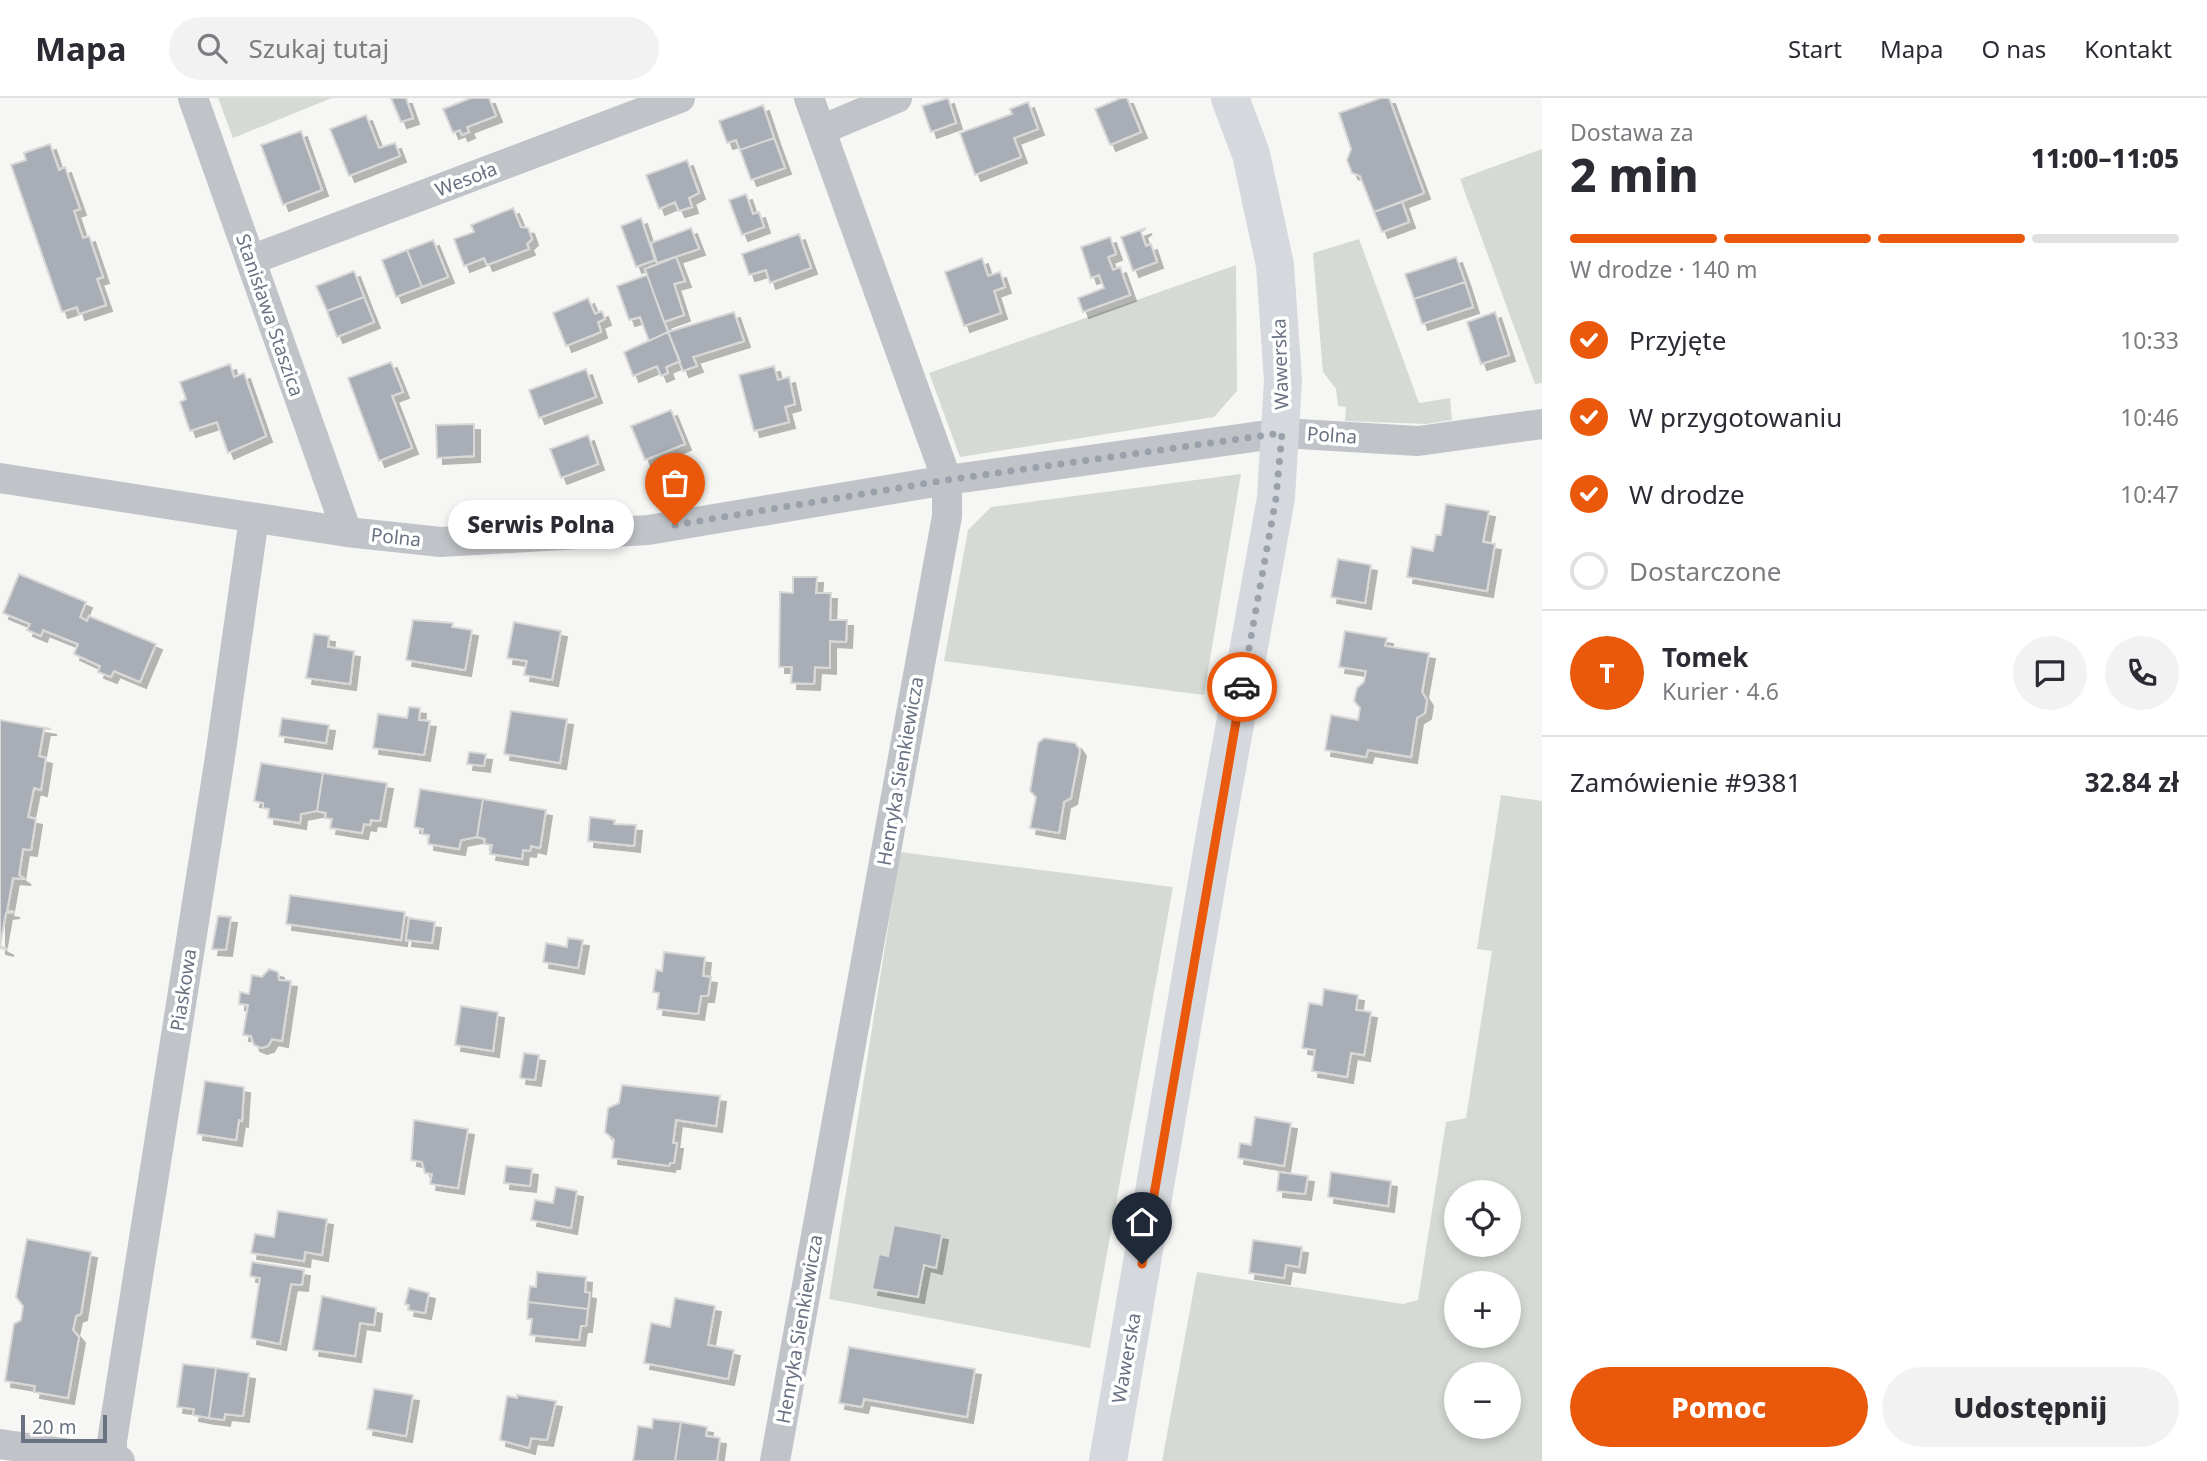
<!DOCTYPE html>
<html lang="pl">
<head>
<meta charset="utf-8">
<style>
	body { margin:0; font-family:"Noto Sans",sans-serif; background:#f2f2f3; color:#2b2b33; height:100vh; display:flex; flex-direction:column; font-size:26px; white-space:nowrap }
	* { box-sizing:border-box; margin:0 }
	p { font-size:23px; color:#7c7c81 }
	.icon { flex:none; width:38px; height:38px; fill:none; stroke:currentColor; stroke-width:2; stroke-linecap:round; stroke-linejoin:round }
	.map { position:relative; flex:1; overflow:hidden }
	.drawer { display:flex; flex-direction:column; background:#fff; width:665px }
	.drawer>* { flex:none }
	.controls { position:absolute; left:1444px; top:1082px; display:grid; gap:14px }
	.controls a { display:grid; place-items:center; width:77px; height:77px; border-radius:50%; background:#fff; box-shadow:0 4px 10px #0003; font-size:35px }
	.scale { position:absolute; left:21px; bottom:18px; width:86px; box-sizing:border-box; padding-left:7px; border:4px solid #697282; border-top:0; font-size:19px; line-height:24px; white-space:nowrap; color:#697282; -webkit-text-stroke:5px #fff; paint-order:stroke }
	.pin { position:absolute; display:grid; place-items:center; width:60px; height:60px; color:#fff; margin:-72px -30px; border-radius:50% 50% 50% 0; rotate:-45deg; box-shadow:0 0 7px #0007 }
	.pin .icon { rotate:45deg }
	.courier { position:absolute; display:grid; place-items:center; width:70px; height:70px; margin:-35px; border:5px solid #ea580c; border-radius:50%; background:#fff; color:#222; box-shadow:0 2px 9px #0007 }
	.bubble { position:absolute; height:49px; border-radius:24px; background:#fff; box-shadow:0 4px 10px #0003; font-size:23px; font-weight:800; line-height:49px; text-align:center }
	.headline em { font-style:normal; font-weight:800 }
	.headline div { display:flex; flex-direction:column-reverse }
	.headline { display:flex; align-items:center; justify-content:space-between; height:119px; padding:0 28px }
	h1 { font-size:46px; font-weight:800; line-height:52px }
	.bar { display:grid; grid-template-columns:repeat(4,1fr); gap:10px 7px; align-content:center; height:84px; padding:0 28px }
	.bar i { height:9px; border-radius:5px; background:#e1e1e2 }
	.bar .active { background:#ea580c }
	.bar p { grid-column:span 4 }
	.line { display:flex; align-items:center; gap:18px; padding:0 28px; border-top:2px solid #e1e1e2 }
	.line div { flex:1 }
	.round { display:grid; place-items:center; flex:none; width:74px; height:74px; border-radius:37px; background:#f2f2f3 }
	ol { padding:0 28px; list-style:none }
	li { display:flex; align-items:center; gap:21px; height:77px }
	li p { margin-inline-start:auto }
	li .icon { padding:7px; border-radius:50%; background:#ea580c; color:#fff; stroke-width:4 }
	li:last-child { color:#7c7c81 }
	li i { width:38px; height:38px; border:4px solid #e1e1e2; border-radius:50% }
	.button { display:flex; gap:14px; margin-top:auto; padding:14px 28px }
	.button a { flex:1; height:80px; border-radius:42px; background:#ea580c; color:#fff; font-size:28px; font-weight:800; line-height:80px; text-align:center }
	.button a+a { background:#f2f2f3; color:#2b2b33 }
	header { display:flex; align-items:center; gap:42px; box-sizing:border-box; height:98px; padding:0 35px; background:#fff; border-bottom:2px solid #e1e1e2 }
	header strong { font-size:33px }
	nav { display:flex; gap:38px; margin-inline-start:auto; font-size:24px }
	.search { width:490px; height:63px; background:#f2f2f3; display:flex; align-items:center; gap:18px; box-sizing:border-box; padding:0 24px; border-radius:38px; color:#7c7c81; font-size:26px }
	main { display:flex; flex:1; min-height:0 }
	.map>svg:first-child { display:block }
	.green { fill:#d5dbd4; fill-rule:evenodd }
	.building { fill:#a9aeb6; stroke:#d8d8d7; stroke-width:2; filter:url(#shadow) }
	.lines { fill:none; stroke-linecap:round; stroke-linejoin:round }
	.street { stroke:#c0c3c7; stroke-width:30 }
	.secondary { stroke:#d5d8dc; stroke-width:38 }
	.done { stroke:#9aa1aa; stroke-width:7; stroke-dasharray:0 12.6 }
	.route { stroke:#ea580c; stroke-width:9 }
	.labels { text-anchor:middle; stroke-width:7; stroke-linejoin:round; paint-order:stroke }
	.street-label { font-size:19px; fill:#697282; stroke:#fff }
</style>
</head>
<body>
<header>
<strong>Mapa</strong>
<div class="search"><svg class="icon" aria-label="search" viewBox="0 0 24 24"><circle cx="10" cy="10" r="6"/><path d="M15 15l6 6"/></svg>Szukaj tutaj</div>
<nav><a>Start</a><a>Mapa</a><a>O nas</a><a>Kontakt</a></nav>
</header>
<main>
<div class="map">
<svg width="1542" height="1363" viewBox="0 0 1542 1363">
	<defs>
		<filter id="shadow"><feDropShadow dx="6" dy="6" stdDeviation="0" flood-color="#0004"/></filter>
	</defs>
	<rect width="100%" height="100%" fill="#f6f7f4"/>
	<!-- green -->
	<path class="green" d="M218,0H332L233,40Z
		M1542,51V285L1535,286L1460,81Z
		M1359,141L1419,305L1450,300L1452,322L1426,326L1345,323L1346,309L1338,308L1336,291L1323,274L1313,155Z
		M1236,167L1237,293L1214,319L960,359L929,275Z
		M1241,376L1204,597L944,563L968,432L991,409Z
		M1501,697L1542,703V1363H1162L1197,1174L1403,1206L1418,1202L1446,1024L1466,1020L1492,853L1477,851ZM1456,1094H1508V1146H1456ZM1456,1185H1508V1237H1456ZM1456,1276H1508V1328H1456Z
		M900,754L1173,789L1090,1250L829,1201Z"/>
	<!-- building -->
	<path class="building" d="M391,0H406L413,20L401,24Z
		M471,0H489L496,18L467,29L469,34L462,37L460,32L453,35L443,11Z
		M948,0L956,25L931,34L922,8Z
		M1121,0H1127L1141,34L1110,47L1095,11Z
		M1381,0H1389L1424,95L1374,114L1360,78L1352,75L1347,62L1351,51L1339,15Z
		M1028,4L1038,31L1014,40L1021,59L975,77L960,35L1012,16L1010,11Z
		M763,7L774,40L740,52L736,42L727,45L719,23Z
		M366,17L379,50L395,45L400,58L349,78L330,31Z
		M301,33L322,92L283,107L261,47Z
		M774,40L785,70L751,82L740,52Z
		M50,46L59,72L65,69L80,111L74,113L83,140L89,138L103,179L97,181L106,207L79,216L77,209L62,214L11,67L26,62L24,55Z
		M687,62L699,95L689,100L692,109L679,113L675,104L659,111L646,77Z
		M746,96L753,116L759,114L764,129L742,137L729,102Z
		M1402,104L1409,124L1382,134L1374,114Z
		M513,110L521,129L528,130L532,141L527,146L529,151L487,167L484,160L464,168L454,141L474,134L471,127Z
		M641,120L655,162L636,169L621,128Z
		M691,130L699,151L657,165L651,145Z
		M1146,130L1141,134L1146,148L1151,146L1157,164L1133,173L1121,139Z
		M799,136L811,170L770,185L766,172L749,177L742,156Z
		M1110,139L1116,156L1108,159L1113,172L1120,169L1130,197L1083,214L1078,200L1104,190L1099,177L1091,180L1081,149Z
		M433,142L448,179L422,189L407,152Z
		M407,152L422,189L396,199L382,162Z
		M676,159L685,183L674,186L684,217L664,224L645,171Z
		M1456,159L1465,184L1414,201L1405,176Z
		M982,160L988,178L1000,174L1005,189L994,193L1001,215L964,228L945,174Z
		M354,173L364,199L327,213L316,188Z
		M647,177L668,234L649,243L640,219L629,222L617,188Z
		M1465,184L1473,209L1422,226L1414,201Z
		M364,199L374,224L337,239L327,213Z
		M588,200L595,216L602,213L605,221L598,224L601,234L566,248L553,215Z
		M734,214L744,243L693,259L697,268L683,273L668,234Z
		M1495,214L1509,257L1481,266L1467,224Z
		M668,234L680,263L666,269L668,275L661,278L657,268L633,278L624,254Z
		M391,264L403,294L392,298L412,350L379,363L348,280Z
		M230,266L234,279L244,275L266,338L228,355L217,324L190,333L180,304L186,301L180,284Z
		M774,268L778,282L789,279L795,306L785,309L789,324L754,333L739,277Z
		M586,271L596,299L539,320L529,292Z
		M671,312L685,346L645,362L631,328Z
		M474,326V358L437,360L436,327Z
		M588,337L598,366L561,380L550,351Z
		M1446,406L1489,413L1483,444L1495,446L1487,493L1407,479L1412,449L1433,453L1436,437H1441Z
		M1338,461L1371,467L1365,505L1331,499Z
		M19,476L86,504L80,519L87,523L89,518L156,546L140,584L114,573L111,579L98,574L100,568L74,556L78,546L43,532L41,538L27,532L30,526L3,515Z
		M793,479H817L816,495H831L830,522H847L846,544L830,543V570L815,569L814,586L791,585L792,569H779L780,494L793,495Z
		M413,522L453,525L452,529L472,532L465,572L406,562Z
		M514,524L561,533L552,582L524,577L527,563L507,560Z
		M1345,533L1387,540L1385,548L1429,555L1422,594L1427,602L1425,615L1417,620L1411,659L1368,652L1366,659L1325,652L1331,617L1358,622L1360,610L1354,603L1357,590L1364,584L1366,573L1339,569Z
		M314,536L329,538L328,549L354,553L350,586L306,580Z
		M409,609L420,610L419,622L430,623L424,657L373,650L378,616L407,620Z
		M511,613L567,621L560,665L504,656Z
		M282,620L329,627L326,645L279,638Z
		M0,622L51,631H44L39,658L46,660L41,692L34,690L28,719L36,721L31,752L23,751L19,777L25,781L13,780L7,813L14,814L6,815L0,848L8,852L0,850Z
		M1044,640L1075,645L1080,652L1071,700L1064,704L1059,735L1030,730L1036,699L1030,693L1038,645Z
		M469,654L486,656L484,668L467,666Z
		M261,665L323,675L317,713L301,716L300,725L268,720L269,711L263,710V705L254,703Z
		M323,675L387,685L380,723L371,722L370,727L364,726L362,735L330,730L332,721L325,720L326,715L317,713Z
		M420,691L483,701L477,739L461,742L459,751L428,746L429,737L422,736L423,731L414,729Z
		M483,701L546,712L540,750L531,748L530,753L523,752L522,761L490,756L492,747L484,746L485,741L477,739Z
		M590,719L615,722L614,726L636,727L634,748L588,743Z
		M290,797L405,814L401,842L286,826Z
		M218,818L231,819L226,852L212,851Z
		M409,820L435,824L432,845L406,842Z
		M568,840L583,842L578,870L543,864L546,845L567,849Z
		M664,854L705,859L703,878L711,879L708,898H701L698,916L657,911L659,895L653,894L656,872L662,873Z
		M269,871L278,874L279,882L291,883L282,943L272,941L268,948L261,950L254,947L251,938L243,937L248,907L239,906L240,894L249,896L252,877L262,879Z
		M1324,891L1358,897L1356,912L1371,914L1364,957L1351,955L1347,979L1312,973L1315,952L1302,950L1309,905L1322,907Z
		M461,908L498,914L493,953L455,947Z
		M524,955L539,957L535,982L520,980Z
		M205,983L244,989L242,1023L239,1022L236,1042L197,1036Z
		M622,987L720,998L716,1028L676,1022L673,1045H677L674,1065H670L669,1068L612,1060L614,1042L605,1034L608,1010L619,1005Z
		M1255,1019L1291,1025L1284,1068L1238,1060L1240,1045L1251,1047Z
		M414,1022L468,1031L458,1090L430,1086L432,1076L425,1075L422,1064L411,1062Z
		M506,1068L532,1071L530,1088L504,1085Z
		M1279,1074L1308,1078L1305,1096L1277,1093Z
		M1331,1074L1391,1083L1388,1108L1328,1099Z
		M556,1089L577,1093L571,1130L531,1122L535,1102L553,1105Z
		M278,1113L327,1121L322,1157L305,1154L304,1163L251,1155L255,1136L274,1139Z
		M894,1127L942,1136L936,1170L924,1167L918,1199L872,1191L879,1156L888,1158Z
		M27,1141L91,1154L81,1216L76,1218L73,1232L79,1239L68,1300L34,1294L35,1288L5,1283L14,1226L21,1222L23,1208L16,1199Z
		M1253,1142L1302,1149L1299,1169L1286,1167L1284,1180L1249,1175Z
		M252,1164L304,1172L302,1187L291,1186L280,1246L251,1240L260,1180L250,1178Z
		M537,1174L586,1179L585,1194L590,1195L588,1211L528,1204L530,1188L536,1189Z
		M409,1190L429,1195L425,1215L408,1212L409,1207L405,1206Z
		M322,1198L376,1210L374,1227L360,1225L355,1258L313,1252Z
		M675,1200L715,1208L708,1247L734,1252L728,1281L644,1265L651,1225L670,1229Z
		M528,1204L588,1211L586,1228H581L579,1242L530,1237L532,1221H527Z
		M849,1249L975,1271L967,1319L864,1301L862,1309L839,1305Z
		M183,1266L216,1270L209,1320L193,1317L194,1311L177,1309Z
		M216,1270L249,1275L243,1318L225,1316L224,1322L209,1320Z
		M374,1291L413,1297L406,1338L367,1331Z
		M517,1297L556,1303L547,1342L531,1340L529,1350L500,1342L507,1298L517,1300Z
		M653,1321L681,1324L675,1363H633L638,1328L652,1330Z
		M681,1324L707,1329L706,1338L720,1340L717,1363H675Z"/>
	<g class="lines">
		<!-- street -->
		<path class="street" d="M193,0L347,434
			M821,32L897,0
			M251,162L680,0
			M0,380L347,434L441,444L648,432L947,382L1282,335L1418,343L1542,326
			M0,1346L120,1363
			M112,1363V1343L220,659L254,420
			M775,1363L947,418V382L809,0"/>
		<!-- secondary -->
		<path class="secondary" d="M1108,1363L1216,731L1276,400L1283,282L1275,167L1251,56L1230,0"/>
	</g>
	<g class="lines">
		<!-- done -->
		<path class="done" d="M675,427L947,382L1282,335L1276,400L1242,589"/>
		<!-- route -->
		<path class="route" d="M1142,1166L1242,589"/>
	</g>
	<g class="labels">
		<!-- street labels -->
		<g class="street-label">
			<text transform="translate(466 81) rotate(-21)" y="7">Wesoła</text>
			<text transform="translate(270 217) rotate(71)" y="7">Stanisława Staszica</text>
			<text transform="translate(1280 266) rotate(-92)" y="7">Wawerska</text>
			<text transform="translate(1332 337) rotate(4)" y="7">Polna</text>
			<text transform="translate(396 439) rotate(6)" y="7">Polna</text>
			<text transform="translate(900 673) rotate(-80)" y="7">Henryka Sienkiewicza</text>
			<text transform="translate(183 892) rotate(-81)" y="7">Piaskowa</text>
			<text transform="translate(799 1231) rotate(-80)" y="7">Henryka Sienkiewicza</text>
			<text transform="translate(1126 1260) rotate(-80)" y="7">Wawerska</text>
		</g>
	</g>
</svg>
<div class="controls">
<a><svg class="icon" aria-label="locate" viewBox="0 0 24 24"><circle cx="12" cy="12" r="6"/><path d="M12 2v4M12 18v4M2 12h4M18 12h4"/></svg></a>
<a>+</a>
<a>−</a>
</div>
<div class="scale">20 m</div>
<div class="pin" style="left:675px;top:427px;background:#ea580c"><svg class="icon" aria-label="bag" viewBox="0 0 24 24"><path d="M5 8h14l-1 12H6zM9 8a3 3 0 0 1 6 0"/></svg></div>
<div class="pin" style="left:1142px;top:1166px;background:#1f2937"><svg class="icon" aria-label="home" viewBox="0 0 24 24"><path d="M3 11l9-7 9 7M6 9v11h12V9"/></svg></div>
<div class="courier" style="left:1242px;top:589px"><svg class="icon" aria-label="car" viewBox="0 0 24 24"><path d="M5 17H2v-5l4-1 3-4h7l3 4 3 1v5h-3M9 17h6M6 11h13"/><circle cx="7" cy="17" r="2"/><circle cx="17" cy="17" r="2"/></svg></div>
<div class="bubble" style="left:448px;top:402px;width:186px">Serwis Polna</div>
</div>
<section class="drawer">
<div class="headline"><div><h1>2 min</h1><p>Dostawa za</p></div><em>11:00–11:05</em></div>
<div class="bar"><i class="active"></i><i class="active"></i><i class="active"></i><i></i><p>W drodze · 140 m</p></div>
<ol>
<li><svg class="icon" aria-label="check" viewBox="0 0 24 24"><path d="M5 12l5 5 9-10"/></svg>Przyjęte<p>10:33</p></li>
<li><svg class="icon" aria-label="check" viewBox="0 0 24 24"><path d="M5 12l5 5 9-10"/></svg>W przygotowaniu<p>10:46</p></li>
<li><svg class="icon" aria-label="check" viewBox="0 0 24 24"><path d="M5 12l5 5 9-10"/></svg>W drodze<p>10:47</p></li>
<li><i></i>Dostarczone</li>
</ol>
<div class="line" style="height:126px"><b class="round" style="background:#ea580c;color:#fff">T</b><div><b>Tomek</b><p>Kurier · 4.6</p></div><a class="round"><svg class="icon" aria-label="chat" viewBox="0 0 24 24"><path d="M4 5h16v11H9l-5 4z"/></svg></a><a class="round"><svg class="icon" aria-label="phone" viewBox="0 0 24 24"><path d="M5 4h4l2 5-3 2q2 4 5 5l2-3 5 2v4C11 20 4 13 5 4z"/></svg></a></div>
<div class="line" style="height:91px"><div>Zamówienie #9381</div><b>32.84 zł</b></div>
<div class="button"><a>Pomoc</a><a>Udostępnij</a></div>
</section>
</main>
</body>
</html>
